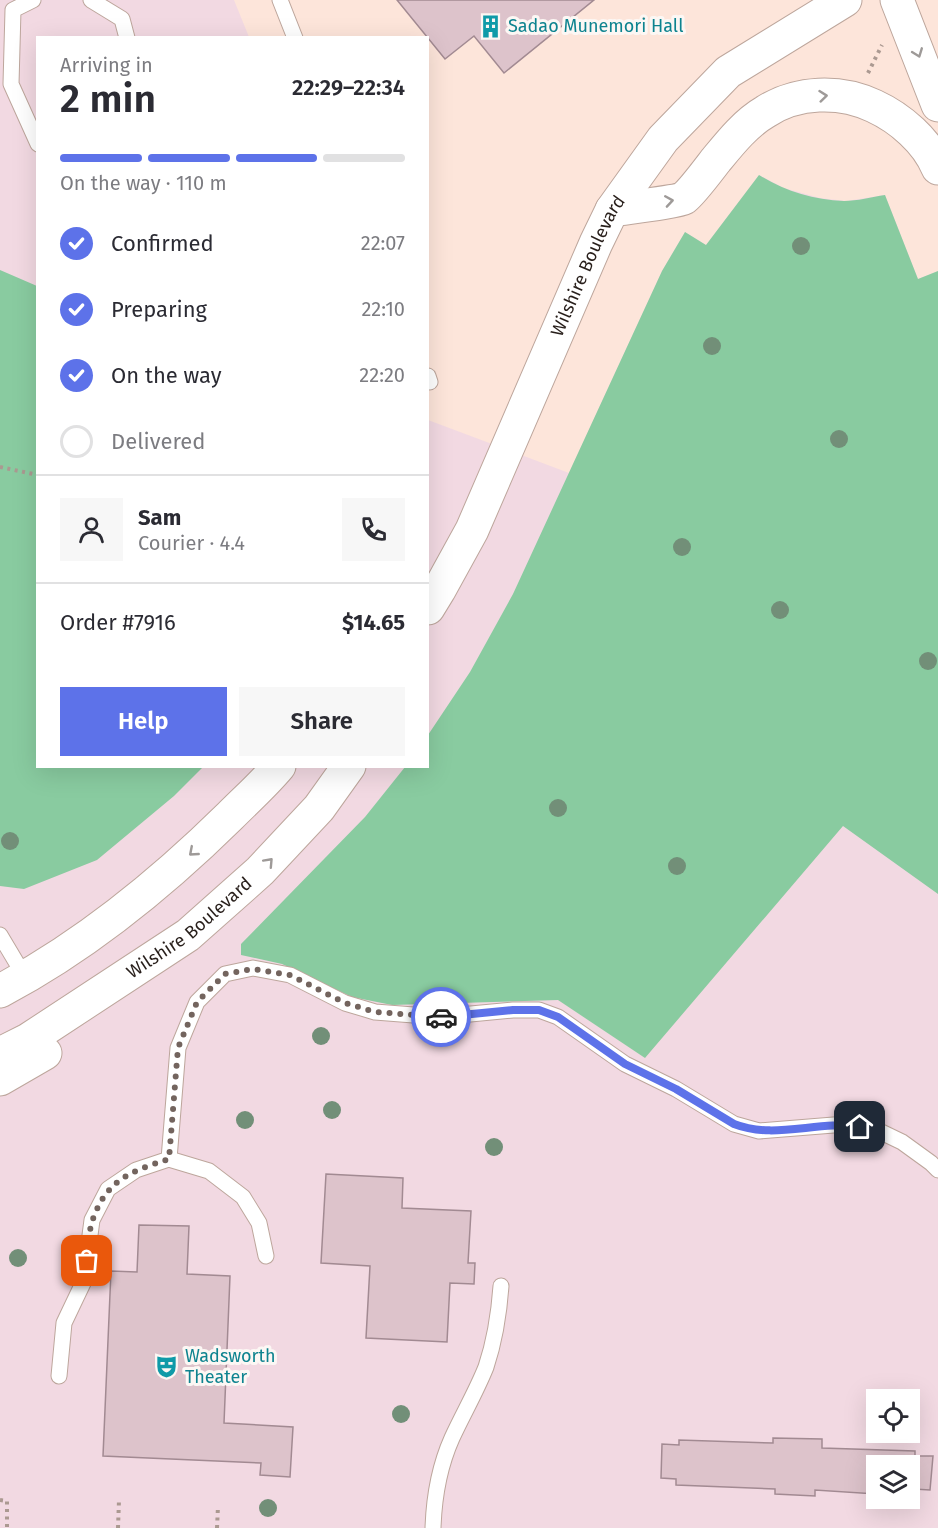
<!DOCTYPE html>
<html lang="en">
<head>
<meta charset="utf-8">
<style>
	body { margin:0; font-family:"Fira Sans",sans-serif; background:#f7f7f7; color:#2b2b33; height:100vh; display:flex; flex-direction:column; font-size:22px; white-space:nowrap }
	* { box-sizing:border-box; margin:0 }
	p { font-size:20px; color:#7c7c81 }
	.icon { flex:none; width:33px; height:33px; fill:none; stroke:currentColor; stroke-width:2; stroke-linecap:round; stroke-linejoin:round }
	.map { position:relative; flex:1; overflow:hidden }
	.side { position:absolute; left:36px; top:36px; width:393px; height:732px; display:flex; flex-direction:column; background:#fff; border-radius:0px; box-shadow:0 6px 24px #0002 }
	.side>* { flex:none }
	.buttons { position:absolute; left:866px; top:1389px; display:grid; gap:12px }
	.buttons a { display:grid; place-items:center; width:54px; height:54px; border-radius:0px; background:#fff; box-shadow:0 6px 24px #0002; font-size:30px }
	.pin { position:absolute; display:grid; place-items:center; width:51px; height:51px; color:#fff; margin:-26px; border-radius:12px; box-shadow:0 3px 9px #0006 }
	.courier { position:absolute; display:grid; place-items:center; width:60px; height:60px; margin:-30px; border:4px solid #5d72e9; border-radius:50%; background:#fff; color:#222; box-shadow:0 2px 8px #0007 }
	.headline em { font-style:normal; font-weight:600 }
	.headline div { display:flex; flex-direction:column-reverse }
	.headline { display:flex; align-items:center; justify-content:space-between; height:102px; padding:0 24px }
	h1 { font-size:39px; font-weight:600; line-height:45px }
	.bar { display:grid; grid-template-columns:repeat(4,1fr); gap:9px 6px; align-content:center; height:72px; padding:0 24px }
	.bar i { height:8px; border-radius:4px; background:#e1e1e2 }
	.bar .current { background:#5d72e9 }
	.bar p { grid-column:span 4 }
	.line { display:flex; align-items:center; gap:15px; padding:0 24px; border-top:2px solid #e1e1e2 }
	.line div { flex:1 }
	.round { display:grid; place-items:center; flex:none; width:63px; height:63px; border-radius:0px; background:#f7f7f7 }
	ol { padding:0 24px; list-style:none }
	li { display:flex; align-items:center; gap:18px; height:66px }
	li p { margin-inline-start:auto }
	li .icon { padding:6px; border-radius:50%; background:#5d72e9; color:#fff; stroke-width:4 }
	li:last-child { color:#7c7c81 }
	li i { width:33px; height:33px; border:3px solid #e1e1e2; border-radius:50% }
	.primary-button { display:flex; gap:12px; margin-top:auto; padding:12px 24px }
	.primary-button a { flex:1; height:69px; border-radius:0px; background:#5d72e9; color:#fff; font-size:24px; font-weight:600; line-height:69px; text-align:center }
	.primary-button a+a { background:#f7f7f7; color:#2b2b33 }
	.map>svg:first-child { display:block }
	.medical { fill:#f2d9e2; fill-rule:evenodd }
	.green { fill:#89cba0 }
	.building { fill:#ddc3cb; stroke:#a28a92; stroke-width:1.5 }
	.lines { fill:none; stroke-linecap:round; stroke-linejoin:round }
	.lane-casing { stroke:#bda69c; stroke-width:17 }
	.secondary-casing { stroke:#bda69c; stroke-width:35 }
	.primary-casing { stroke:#bda69c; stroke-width:35 }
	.path { stroke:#ab9991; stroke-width:4; stroke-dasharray:3 4.5; stroke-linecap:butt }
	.lane { stroke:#fff; stroke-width:15 }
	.secondary { stroke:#fff; stroke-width:33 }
	.primary { stroke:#fff; stroke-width:33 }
	.tree { fill:#728f78 }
	.oneway { stroke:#9e9a98 }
	.done { stroke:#73645e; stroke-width:6; stroke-dasharray:0 10.8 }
	.route { stroke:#5d72e9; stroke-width:8 }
	.labels { text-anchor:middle; stroke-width:6; stroke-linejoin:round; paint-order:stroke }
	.culture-label { font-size:18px; fill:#0d838f; stroke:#fcf7f4; text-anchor:start }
	.street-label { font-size:18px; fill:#281f1b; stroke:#fcf7f4 }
</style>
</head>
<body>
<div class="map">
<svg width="938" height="1528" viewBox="0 0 938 1528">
	<rect width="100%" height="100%" fill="#fde5da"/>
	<!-- medical -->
	<path class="medical" d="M0,0H234L249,37L38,38V766H428V420L569,473L662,271L685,232L706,245L759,175L784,188L820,198L846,201L885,195L918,279L938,271V1528H0ZM876,1400H909V1432H876ZM876,1466H909V1498H876Z"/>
	<!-- green -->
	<path class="green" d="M759,175C785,191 813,200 844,201C857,201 872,197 885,195L918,279L938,271V894L843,826L645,1058L558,1000L392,1005L352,997L282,964L241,955V944L365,817L405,767L428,766V735L470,672L513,594L662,271L685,232L706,245Z
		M0,270L37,286L38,766L203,767L174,796L97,860L24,889L0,886Z"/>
	<!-- building -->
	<path class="building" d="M397,0H594L504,73L474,36L445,59Z
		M326,1174L403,1178L402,1208L471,1211L468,1263H475L474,1284L450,1283L447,1342L366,1338L370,1266L321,1263Z
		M139,1225L189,1226L187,1274L230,1276L224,1423L293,1427L290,1477L260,1475L261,1463L103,1456L111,1271L137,1272Z
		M773,1438L822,1439V1448L915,1451V1456H933L930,1490L914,1489V1496L909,1495V1466H876V1494L815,1490V1496L775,1494V1489L676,1485V1479L661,1478L662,1444L679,1445V1440L773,1443Z"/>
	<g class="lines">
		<defs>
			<path id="lane" d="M33,0L13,10L11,84L38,144
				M91,0L122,19L127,38
				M280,0L295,38
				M428,376L430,382
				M0,935L25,977
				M169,1159L209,1171L243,1197L259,1223L266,1256
				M59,1376L64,1323L84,1281L92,1220L108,1189L136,1170L169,1159L178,1048L197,1002L225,974L253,968L290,975L345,1003L375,1012L439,1017L513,1010H539L558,1017L625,1064L676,1089L734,1124L759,1131L846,1124L875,1129L902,1142L931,1163L938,1170
				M433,1528C434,1497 439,1467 452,1438C463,1414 476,1392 486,1367C495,1340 499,1314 501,1286"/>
			<path id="secondary" d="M897,0L938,105"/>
			<g id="primary">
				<path d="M612,210C623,208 677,202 684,198C692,192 709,169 716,160C730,143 746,123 765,112C797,91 840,90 874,106C900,118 927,141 938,168"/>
				<path id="s1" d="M428,608L439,590L472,530L596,243L612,210L663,139L728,72L845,0"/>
				<path d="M0,991C85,946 162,883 230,816C247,799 264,784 279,766"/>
				<path id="s2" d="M0,1054L28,1040L188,935L260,871L319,808L349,766"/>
				<path d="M0,1079L45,1053"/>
			</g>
		</defs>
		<!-- lane casing -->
		<use href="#lane" class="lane-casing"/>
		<!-- secondary casing -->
		<use href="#secondary" class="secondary-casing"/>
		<!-- primary casing -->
		<use href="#primary" class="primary-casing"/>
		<!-- path -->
		<path class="path" d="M868,73L882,45
			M0,467L38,475
			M0,1500L7,1501V1528
			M118,1528L119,1500
			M217,1528L218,1506"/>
		<!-- lane -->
		<use href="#lane" class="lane"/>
		<!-- secondary -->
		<use href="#secondary" class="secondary"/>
		<!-- primary -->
		<use href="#primary" class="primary"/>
	</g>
	<!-- trees -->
	<g class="tree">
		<circle cx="801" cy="246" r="9"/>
		<circle cx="712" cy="346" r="9"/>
		<circle cx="839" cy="439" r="9"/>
		<circle cx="682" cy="547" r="9"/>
		<circle cx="780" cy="610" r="9"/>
		<circle cx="928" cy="661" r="9"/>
		<circle cx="558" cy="808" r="9"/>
		<circle cx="10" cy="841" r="9"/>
		<circle cx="677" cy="866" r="9"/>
		<circle cx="321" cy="1036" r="9"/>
		<circle cx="332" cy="1110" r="9"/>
		<circle cx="245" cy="1120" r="9"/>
		<circle cx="494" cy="1147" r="9"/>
		<circle cx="18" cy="1258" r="9"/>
		<circle cx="401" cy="1414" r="9"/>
		<circle cx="268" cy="1508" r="9"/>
	</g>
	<!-- one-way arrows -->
	<defs><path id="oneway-chevron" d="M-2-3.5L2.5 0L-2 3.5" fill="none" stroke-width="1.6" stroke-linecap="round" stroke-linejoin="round" transform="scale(1.5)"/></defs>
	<g class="oneway">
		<use href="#oneway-chevron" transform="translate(918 53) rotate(69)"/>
		<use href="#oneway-chevron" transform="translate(823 96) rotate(-6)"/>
		<use href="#oneway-chevron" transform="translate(669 201) rotate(-9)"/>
		<use href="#oneway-chevron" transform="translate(193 852) rotate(139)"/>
		<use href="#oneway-chevron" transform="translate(269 862) rotate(-47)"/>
	</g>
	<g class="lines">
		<!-- done -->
		<path class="done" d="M87,1261C89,1248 88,1232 93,1219C107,1179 132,1171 169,1159L178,1048L197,1002L225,974L253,969L290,975L345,1003L375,1012L441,1017"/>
		<!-- route -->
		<path class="route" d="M441,1017L513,1010H539L558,1017L625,1064L676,1089L734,1124C775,1140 818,1120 860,1127"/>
	</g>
	<!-- icons -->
	<defs>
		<symbol id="building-bare" viewBox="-9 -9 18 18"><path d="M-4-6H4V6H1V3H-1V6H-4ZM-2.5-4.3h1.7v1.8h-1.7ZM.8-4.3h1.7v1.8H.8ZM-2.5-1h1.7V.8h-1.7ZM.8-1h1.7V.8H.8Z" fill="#0f9aa8" stroke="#fcf7f4" stroke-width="2.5" paint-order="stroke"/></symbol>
		<symbol id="theatre-bare" viewBox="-9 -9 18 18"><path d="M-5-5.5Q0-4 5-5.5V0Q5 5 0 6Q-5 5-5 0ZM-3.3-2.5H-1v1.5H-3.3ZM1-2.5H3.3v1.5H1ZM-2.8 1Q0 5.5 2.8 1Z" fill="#0f9aa8" stroke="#fcf7f4" stroke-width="2.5" paint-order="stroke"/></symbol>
	</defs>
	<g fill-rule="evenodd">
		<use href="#building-bare" x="474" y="10" width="33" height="33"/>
		<use href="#theatre-bare" x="150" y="1350" width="33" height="33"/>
	</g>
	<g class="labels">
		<!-- culture labels -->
		<g class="culture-label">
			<text x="508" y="32">Sadao Munemori Hall</text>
			<text x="185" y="1362">Wadsworth<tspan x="185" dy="21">Theater</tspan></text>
		</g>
		<!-- street labels -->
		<g class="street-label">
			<text dy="6" stroke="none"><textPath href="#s1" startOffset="378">Wilshire Boulevard</textPath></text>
			<text dy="6" stroke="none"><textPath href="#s2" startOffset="228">Wilshire Boulevard</textPath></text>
		</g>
	</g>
</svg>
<div class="buttons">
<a><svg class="icon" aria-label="locate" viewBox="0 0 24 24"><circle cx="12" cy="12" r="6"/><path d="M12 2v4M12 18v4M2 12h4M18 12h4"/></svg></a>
<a><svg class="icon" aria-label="layers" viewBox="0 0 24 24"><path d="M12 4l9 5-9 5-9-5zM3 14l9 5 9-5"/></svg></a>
</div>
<div class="pin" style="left:87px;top:1261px;background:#ea580c"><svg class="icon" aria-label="bag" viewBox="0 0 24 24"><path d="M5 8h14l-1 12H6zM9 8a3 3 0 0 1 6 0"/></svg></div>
<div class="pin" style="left:860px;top:1127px;background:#1f2937"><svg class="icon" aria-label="home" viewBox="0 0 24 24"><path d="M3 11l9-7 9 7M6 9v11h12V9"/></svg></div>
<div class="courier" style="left:441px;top:1017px"><svg class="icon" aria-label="car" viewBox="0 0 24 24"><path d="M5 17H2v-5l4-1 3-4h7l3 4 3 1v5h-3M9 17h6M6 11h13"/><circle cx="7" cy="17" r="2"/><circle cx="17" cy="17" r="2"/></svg></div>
<section class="side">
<div class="headline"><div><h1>2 min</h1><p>Arriving in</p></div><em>22:29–22:34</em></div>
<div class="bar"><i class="current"></i><i class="current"></i><i class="current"></i><i></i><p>On the way · 110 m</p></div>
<ol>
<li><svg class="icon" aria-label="check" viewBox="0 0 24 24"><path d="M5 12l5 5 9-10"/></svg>Confirmed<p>22:07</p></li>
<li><svg class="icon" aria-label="check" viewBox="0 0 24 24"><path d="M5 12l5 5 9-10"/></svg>Preparing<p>22:10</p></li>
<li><svg class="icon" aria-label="check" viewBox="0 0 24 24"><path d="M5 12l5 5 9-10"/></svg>On the way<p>22:20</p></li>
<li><i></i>Delivered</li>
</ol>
<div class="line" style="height:108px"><a class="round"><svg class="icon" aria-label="person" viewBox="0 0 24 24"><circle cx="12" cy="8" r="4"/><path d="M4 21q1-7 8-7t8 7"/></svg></a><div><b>Sam</b><p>Courier · 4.4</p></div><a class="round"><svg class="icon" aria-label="phone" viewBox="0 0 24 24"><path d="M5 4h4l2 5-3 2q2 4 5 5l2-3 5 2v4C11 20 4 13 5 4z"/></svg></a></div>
<div class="line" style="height:78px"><div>Order #7916</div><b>$14.65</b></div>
<div class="primary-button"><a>Help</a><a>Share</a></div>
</section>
</div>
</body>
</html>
